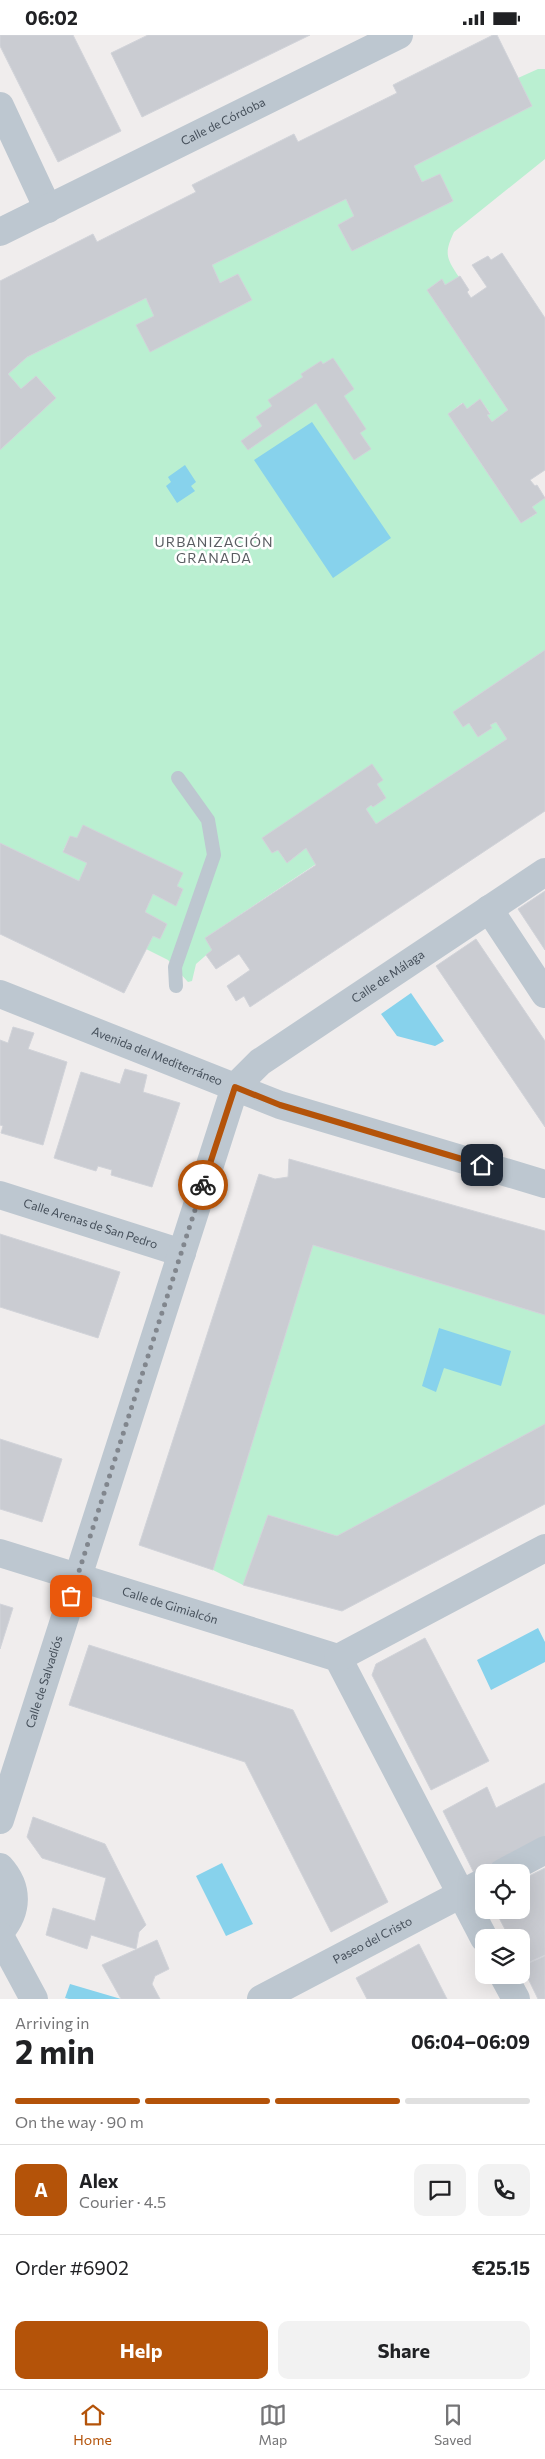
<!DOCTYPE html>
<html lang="en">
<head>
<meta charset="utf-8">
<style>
	body { margin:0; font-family:Commissioner,sans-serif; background:#f2f2f2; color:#202124; height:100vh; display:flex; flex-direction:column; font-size:19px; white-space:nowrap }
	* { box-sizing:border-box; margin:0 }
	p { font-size:16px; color:#757577 }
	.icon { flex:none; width:28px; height:28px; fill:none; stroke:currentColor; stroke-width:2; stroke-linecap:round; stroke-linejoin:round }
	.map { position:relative; height:1964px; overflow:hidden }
	.details { display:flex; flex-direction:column; background:#fff; flex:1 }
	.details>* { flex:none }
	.buttons { position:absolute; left:475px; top:1829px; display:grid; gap:10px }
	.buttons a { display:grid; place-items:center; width:55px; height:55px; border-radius:10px; background:#fff; box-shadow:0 5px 20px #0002; font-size:25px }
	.pin { position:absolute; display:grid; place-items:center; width:42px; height:42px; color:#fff; margin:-21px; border-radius:10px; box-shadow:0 2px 8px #0006 }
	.courier { position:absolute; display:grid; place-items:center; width:50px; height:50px; margin:-25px; border:4px solid #b45309; border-radius:50%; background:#fff; color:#222; box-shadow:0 1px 6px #0007 }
	.summary em { font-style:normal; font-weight:700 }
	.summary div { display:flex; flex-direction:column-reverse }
	.summary { display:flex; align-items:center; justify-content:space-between; height:85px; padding:0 15px }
	h1 { font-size:32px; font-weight:700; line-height:38px }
	.bar { display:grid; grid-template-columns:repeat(4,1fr); gap:8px 5px; align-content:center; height:60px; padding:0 15px }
	.bar i { height:6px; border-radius:4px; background:#e0e0e0 }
	.bar .active { background:#b45309 }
	.bar p { grid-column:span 4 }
	.line { display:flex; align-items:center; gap:12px; padding:0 15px; border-top:1px solid #e0e0e0 }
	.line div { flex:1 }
	.round { display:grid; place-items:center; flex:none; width:52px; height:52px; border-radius:10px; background:#f2f2f2 }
	.primary-button { display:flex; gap:10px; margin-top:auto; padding:10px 15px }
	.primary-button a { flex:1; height:58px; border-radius:10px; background:#b45309; color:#fff; font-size:20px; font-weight:700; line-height:58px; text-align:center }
	.primary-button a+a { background:#f2f2f2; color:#202124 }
	.status { display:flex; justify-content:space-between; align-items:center; height:35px; padding:0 25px; background:#fff; direction:ltr }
	.status svg { height:14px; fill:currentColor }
	.dock { display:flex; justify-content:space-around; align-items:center; height:70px; border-top:1px solid #e0e0e0; background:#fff; font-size:14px; color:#757577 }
	.dock a { display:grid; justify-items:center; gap:2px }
	.dock .active { color:#b45309 }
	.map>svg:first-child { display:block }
	.green { fill:#baefd1 }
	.water { fill:#87d2ec }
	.building { fill:#caccd2; stroke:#d1d3d9 }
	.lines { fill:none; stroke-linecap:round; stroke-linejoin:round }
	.lane { stroke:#bdc7d0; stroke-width:14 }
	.street { stroke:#bdc7d0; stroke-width:28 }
	.done { stroke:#81868d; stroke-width:5; stroke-dasharray:0 9 }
	.route { stroke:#b45309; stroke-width:6 }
	.labels { text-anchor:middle; stroke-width:5; stroke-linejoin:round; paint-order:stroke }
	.street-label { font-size:12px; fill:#454f5a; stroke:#fff }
	.neighbourhood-label { font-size:14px; letter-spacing:1px; fill:#5a5d62; stroke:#fff }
</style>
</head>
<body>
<div class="status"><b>06:02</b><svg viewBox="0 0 49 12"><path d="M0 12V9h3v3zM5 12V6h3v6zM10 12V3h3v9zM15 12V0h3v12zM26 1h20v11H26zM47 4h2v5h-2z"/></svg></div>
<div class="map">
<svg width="545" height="1964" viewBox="0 0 545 1964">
	<rect width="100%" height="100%" fill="#f0eded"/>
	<!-- green -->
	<path class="green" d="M538,34H545V124L454,197C444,218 446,223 459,242L445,250L442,244L427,255L508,375L492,387L487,380L490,378L480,364L467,374L462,368L448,379L521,488L536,479L532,472L545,463V615L453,677L463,692L469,688L478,702L492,693L490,690L496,687L507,704L376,789L366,774L371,770L373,772L386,763L377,749L262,803L272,818L278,815L287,828L306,813L316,829L205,903L212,915L196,929L192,946L188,947L168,925L146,914L153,901L160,904L167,889L145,877L153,859L176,870L183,854L70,801L63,816L87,828L79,846L0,808V415L56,363L36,341L21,354L8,339L27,322L146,263L154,281L150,316L252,265L238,239L220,248L212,230L346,164L354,181L338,190L352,216L453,166L440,139L422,147L414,131L532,71L518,43Z
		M313,1210L545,1280V1389L337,1501L268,1480L243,1550L213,1535Z"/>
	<!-- water -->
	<path class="water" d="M312,387L391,503L333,543L254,425Z
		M185,430L196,447L191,451L195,456L177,468L166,451L171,447L168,442Z
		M411,958L444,1006L435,1011L397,1001L381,979Z
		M439,1293L511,1316L501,1351L444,1333L436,1357L422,1351Z
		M538,1593L545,1607V1627L491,1655L477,1625Z
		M222,1828L253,1889L226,1901L196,1841Z
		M70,1949L121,1964H69L65,1963Z"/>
	<!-- building -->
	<path class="building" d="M0,0H73L121,96L58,127L0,11Z
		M148,0H310L142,82L111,18Z
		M493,0H497L532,71L414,131L422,147L440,139L453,166L352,216L338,190L354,181L346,164L212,230L220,248L238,239L252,265L150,317L136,290L154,281L146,263L27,322L8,339L21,354L36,341L56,363L0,415V246L93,199L97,207L196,157L192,150L294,99L298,107L397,58L393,50Z
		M502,218L545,283V435L530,445L535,451L537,450L545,463L532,472L537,478L521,488L448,379L463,368L467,374L480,364L490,379L487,380L492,387L508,375L427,255L442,244L445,250L460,241L469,255L467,257L471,263L487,252L472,230L488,221L491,225Z
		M333,323L354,354L344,361L366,394L360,398L371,414L354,425L316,368L248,415L241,406L262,391L256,382L272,371L268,365L303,342L301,339L321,326L323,329Z
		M545,615V776L250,972L244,961L236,966L227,951L250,935L239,919L216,934L206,920L212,915L205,903L316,830L306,813L287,828L278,815L272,818L262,803L372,729L383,745L377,749L386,763L373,772L371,770L366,774L376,789L507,704L496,687L490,690L492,693L478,702L469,688L463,692L453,677Z
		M83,790L183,838L177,851L183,854L176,871L153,859L145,877L167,889L160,904L153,901L124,958L0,899V808L79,846L87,828L63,817L70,801L77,803Z
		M545,856V915L518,874Z
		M476,904L545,1006V1092L436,931Z
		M13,992L34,998L28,1014L67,1027L43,1110L1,1098L3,1091L0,1090V1005L8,1008Z
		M125,1034L147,1040L143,1057L180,1068L152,1152L111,1140L112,1135L98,1131L96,1136L54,1123L81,1037L120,1049Z
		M289,1124L545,1196V1280L313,1210L213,1535L139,1510L259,1139L275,1144L288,1142Z
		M0,1199L120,1237L98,1303L0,1272Z
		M545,1389V1469L342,1576L243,1550L268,1480L337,1501Z
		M0,1404L62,1424L42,1487L0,1474Z
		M0,1569L13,1573L0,1614Z
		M425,1603L489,1726L431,1755L372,1640L376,1629Z
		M89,1610L293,1675L388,1867L331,1897L245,1727L69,1670Z
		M545,1748V1802L474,1838L443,1776L487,1752L496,1773Z
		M33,1782L105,1809L146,1890L139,1897L136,1914L91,1900L87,1914L46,1900L53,1873L95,1886L106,1843L42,1823L27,1802Z
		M545,1833V1920L523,1930L521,1902H509L495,1875H521V1845Z
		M157,1905L169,1934L155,1941L152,1949L160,1964H121L102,1930Z
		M419,1909L447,1964H367L356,1943Z
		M545,1921V1964H538L522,1931Z"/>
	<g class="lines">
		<!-- lane -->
		<path class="lane" d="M176,951L175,932L214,820L208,785L178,743"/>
		<!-- street -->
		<g class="street">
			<path d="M0,71L48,174"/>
			<path id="s1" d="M0,197L399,0"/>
			<path d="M489,874L545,959"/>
			<path id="s2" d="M0,959L280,1070L545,1149"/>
			<path id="s3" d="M0,1160L182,1218"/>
			<path id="s4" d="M0,1518L338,1623L484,1903"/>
			<path d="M338,1623L545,1513"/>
			<path id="s5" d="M0,1785L235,1052L260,1027L545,837"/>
			<path d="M0,1832C19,1853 18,1876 0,1897"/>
			<path d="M502,1838L545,1815"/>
			<path d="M0,1901L34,1964"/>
			<path d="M503,1940L516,1964"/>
			<path id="s6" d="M261,1964L484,1847"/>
		</g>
	</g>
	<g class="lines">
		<!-- done -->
		<path class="done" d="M71,1561L203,1150"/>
		<!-- route -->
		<path class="route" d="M203,1150L235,1052L280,1070L482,1130"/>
	</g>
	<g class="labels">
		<!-- street labels -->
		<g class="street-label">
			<text dy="4" stroke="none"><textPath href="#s1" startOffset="249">Calle de Córdoba</textPath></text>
			<text dy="4" stroke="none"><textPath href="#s5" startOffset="959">Calle de Málaga</textPath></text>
			<text dy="4" stroke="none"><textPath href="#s2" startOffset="169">Avenida del Mediterráneo</textPath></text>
			<text dy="4" stroke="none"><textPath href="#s3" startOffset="95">Calle Arenas de San Pedro</textPath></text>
			<text dy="4" stroke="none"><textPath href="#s4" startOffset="178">Calle de Gimialcón</textPath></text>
			<text dy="4" stroke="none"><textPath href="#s5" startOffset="145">Calle de Salvadiós</textPath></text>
			<text dy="4" stroke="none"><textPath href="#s6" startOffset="126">Paseo del Cristo</textPath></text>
		</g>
		<!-- neighbourhood labels -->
		<g class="neighbourhood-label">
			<text x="214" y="512">URBANIZACIÓN<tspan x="214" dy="16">GRANADA</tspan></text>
		</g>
	</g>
</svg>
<div class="buttons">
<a><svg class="icon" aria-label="locate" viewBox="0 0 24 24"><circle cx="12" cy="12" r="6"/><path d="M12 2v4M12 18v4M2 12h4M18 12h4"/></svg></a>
<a><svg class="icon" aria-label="layers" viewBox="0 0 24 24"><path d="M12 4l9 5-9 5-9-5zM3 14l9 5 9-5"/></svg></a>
</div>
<div class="pin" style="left:71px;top:1561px;background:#ea580c"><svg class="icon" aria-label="bag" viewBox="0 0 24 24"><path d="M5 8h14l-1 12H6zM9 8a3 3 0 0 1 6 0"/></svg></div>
<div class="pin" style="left:482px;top:1130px;background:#1f2937"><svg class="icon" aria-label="home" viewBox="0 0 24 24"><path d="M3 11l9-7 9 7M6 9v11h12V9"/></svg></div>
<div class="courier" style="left:203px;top:1150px"><svg class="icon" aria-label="bike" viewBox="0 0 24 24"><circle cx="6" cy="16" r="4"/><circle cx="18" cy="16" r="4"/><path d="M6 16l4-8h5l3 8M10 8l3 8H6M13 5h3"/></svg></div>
</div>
<section class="details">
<div class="summary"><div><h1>2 min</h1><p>Arriving in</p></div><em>06:04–06:09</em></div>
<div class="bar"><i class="active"></i><i class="active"></i><i class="active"></i><i></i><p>On the way · 90 m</p></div>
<div class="line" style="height:90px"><b class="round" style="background:#b45309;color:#fff">A</b><div><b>Alex</b><p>Courier · 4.5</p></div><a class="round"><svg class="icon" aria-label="chat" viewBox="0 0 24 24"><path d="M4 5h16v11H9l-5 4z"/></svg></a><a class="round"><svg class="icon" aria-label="phone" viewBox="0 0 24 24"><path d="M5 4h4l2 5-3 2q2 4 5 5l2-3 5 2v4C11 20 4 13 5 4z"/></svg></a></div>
<div class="line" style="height:65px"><div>Order #6902</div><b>€25.15</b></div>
<div class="primary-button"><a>Help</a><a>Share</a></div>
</section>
<nav class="dock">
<a class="active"><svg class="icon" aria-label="home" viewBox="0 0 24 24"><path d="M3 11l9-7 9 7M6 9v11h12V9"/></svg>Home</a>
<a><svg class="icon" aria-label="map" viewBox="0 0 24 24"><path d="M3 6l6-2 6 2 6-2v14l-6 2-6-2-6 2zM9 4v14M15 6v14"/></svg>Map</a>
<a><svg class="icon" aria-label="saved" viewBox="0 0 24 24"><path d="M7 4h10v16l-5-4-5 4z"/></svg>Saved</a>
</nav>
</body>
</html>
